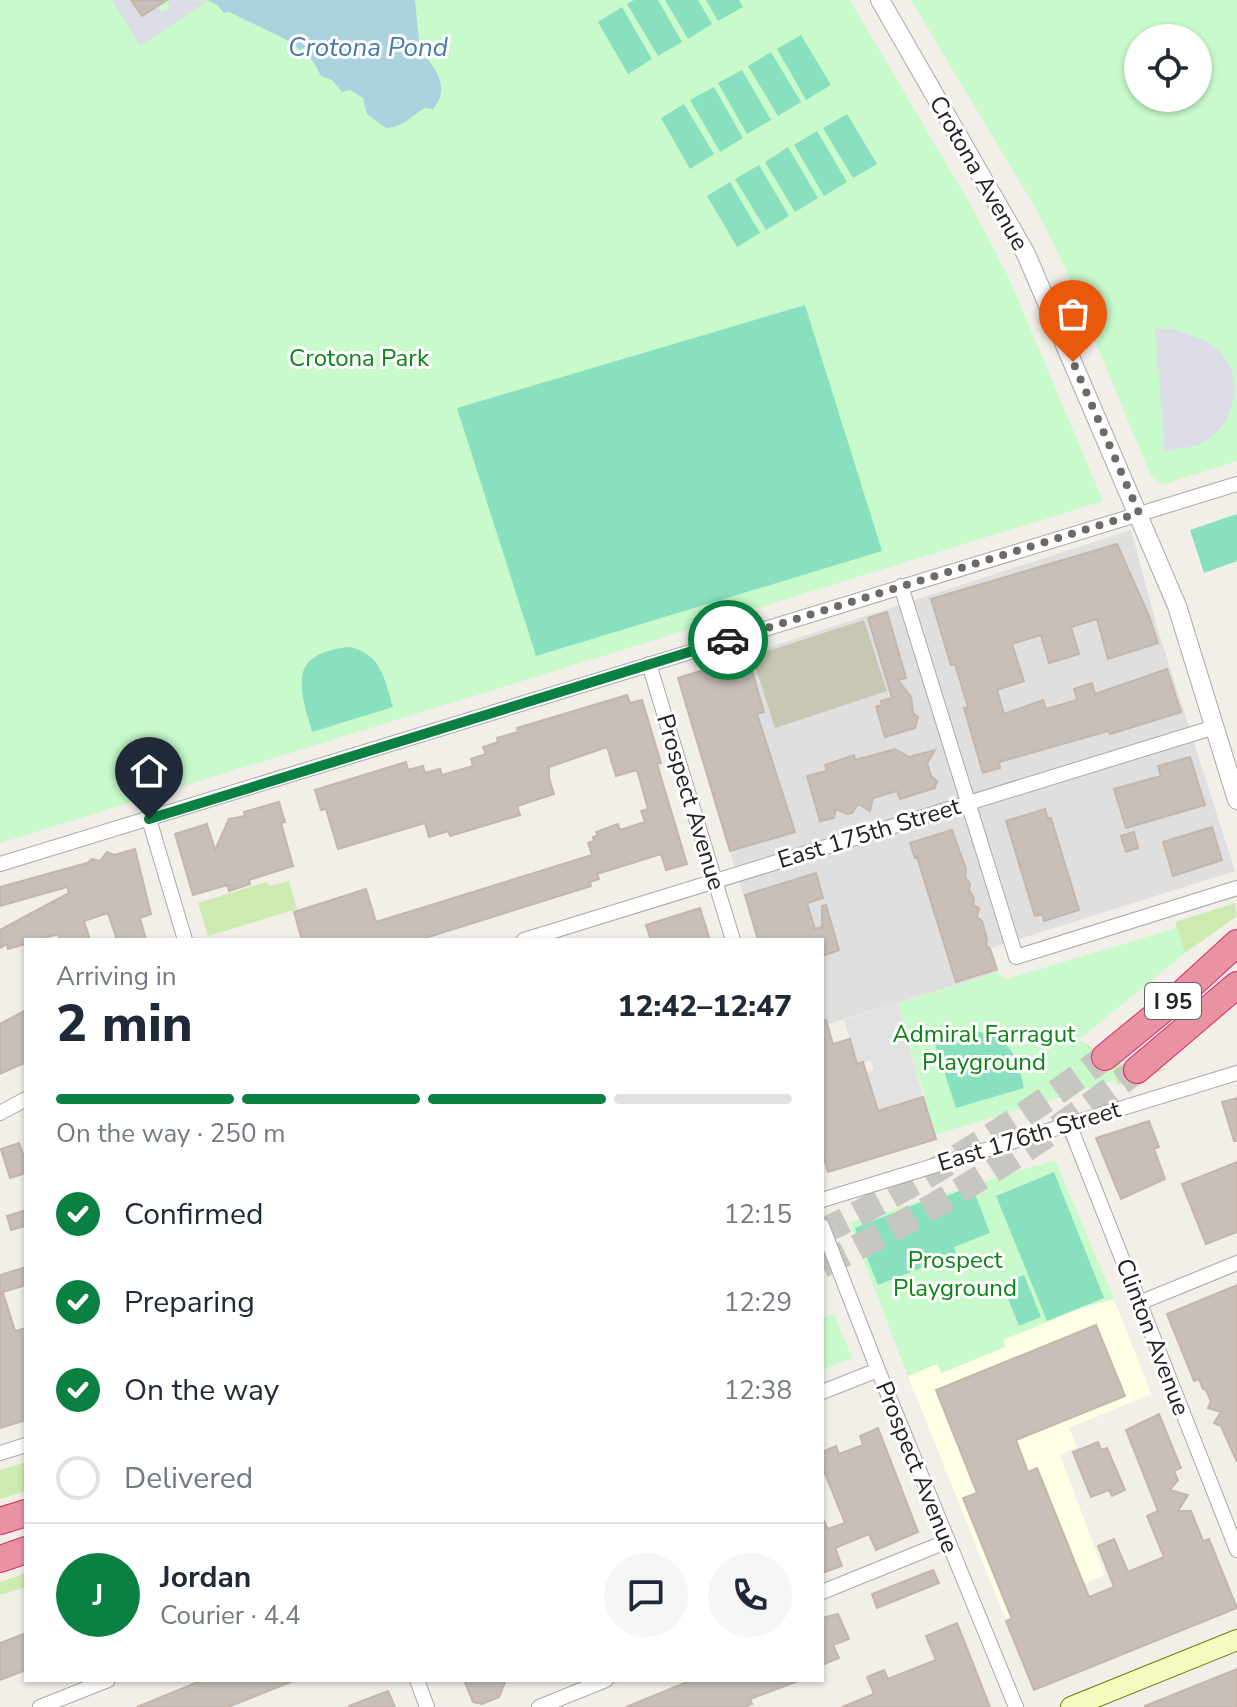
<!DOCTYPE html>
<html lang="en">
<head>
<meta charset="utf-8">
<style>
	body { margin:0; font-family:"Nunito Sans",sans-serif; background:#f6f6f7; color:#1f2937; height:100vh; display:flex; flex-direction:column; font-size:30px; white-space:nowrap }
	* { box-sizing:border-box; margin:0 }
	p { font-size:26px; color:#747a83 }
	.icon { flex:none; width:44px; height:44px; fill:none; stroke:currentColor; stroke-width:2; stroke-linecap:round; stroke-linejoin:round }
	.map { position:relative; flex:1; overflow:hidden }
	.drawer { position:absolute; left:24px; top:938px; width:800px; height:744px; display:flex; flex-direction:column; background:#fff; border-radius:0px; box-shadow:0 2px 6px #0004 }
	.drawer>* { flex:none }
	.controls { position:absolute; left:1124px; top:24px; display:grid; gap:16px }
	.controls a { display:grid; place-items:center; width:88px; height:88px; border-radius:50%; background:#fff; box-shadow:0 2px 6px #0004; font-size:40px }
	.pin { position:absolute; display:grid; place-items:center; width:68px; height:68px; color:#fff; margin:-82px -34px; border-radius:50% 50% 50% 0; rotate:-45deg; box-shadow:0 0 8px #0007 }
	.pin .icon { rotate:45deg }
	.courier { position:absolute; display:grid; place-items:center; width:80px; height:80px; margin:-40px; border:6px solid #0b8043; border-radius:50%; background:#fff; color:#222; box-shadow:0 2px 10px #0007 }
	.headline em { font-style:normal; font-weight:800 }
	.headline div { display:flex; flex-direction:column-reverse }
	.headline { display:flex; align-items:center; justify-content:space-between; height:136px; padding:0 32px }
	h1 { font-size:52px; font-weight:800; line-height:60px }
	.bar { display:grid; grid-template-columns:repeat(4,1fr); gap:12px 8px; align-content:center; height:96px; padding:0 32px }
	.bar i { height:10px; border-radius:6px; background:#e0e1e3 }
	.bar .active { background:#0b8043 }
	.bar p { grid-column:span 4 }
	.line { display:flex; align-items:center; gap:20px; padding:0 32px; border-top:2px solid #e0e1e3 }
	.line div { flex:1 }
	.round { display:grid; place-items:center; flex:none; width:84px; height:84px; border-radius:42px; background:#f6f6f7 }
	ol { padding:0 32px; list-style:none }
	li { display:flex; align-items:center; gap:24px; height:88px }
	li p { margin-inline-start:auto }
	li .icon { padding:8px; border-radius:50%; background:#0b8043; color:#fff; stroke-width:4 }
	li:last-child { color:#747a83 }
	li i { width:44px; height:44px; border:4px solid #e0e1e3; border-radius:50% }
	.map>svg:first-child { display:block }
	.residential { fill:#e0dfdf }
	.education { fill:#ffffe5 }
	.construction { fill:#c7c7b4 }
	.grass { fill:#cdebb0 }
	.park { fill:#c8facc; fill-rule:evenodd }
	.pitch { fill:#88e0be }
	.parking { fill:#e2e2e2 }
	.plaza { fill:#dddde8 }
	.water { fill:#aad3df }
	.building { fill:#c7bfb8; stroke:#c4b6ab; stroke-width:2 }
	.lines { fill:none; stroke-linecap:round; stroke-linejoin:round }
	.motorway-tunnel { stroke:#c8c6c1; stroke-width:26; stroke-dasharray:26 13; stroke-linecap:butt }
	.minor-casing { stroke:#a9a9a9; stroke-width:16 }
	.tertiary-casing { stroke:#a9a9a9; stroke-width:20 }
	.secondary-casing { stroke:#707d05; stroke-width:22 }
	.motorway-casing { stroke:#dc2a67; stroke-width:28 }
	.minor { stroke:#fff; stroke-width:14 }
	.tertiary { stroke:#fff; stroke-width:18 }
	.secondary { stroke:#f7fabf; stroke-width:20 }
	.motorway { stroke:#e892a2; stroke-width:26 }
	.done { stroke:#6b6a68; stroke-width:8; stroke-dasharray:0 14.4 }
	.route { stroke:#0b8043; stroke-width:10 }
	.labels { text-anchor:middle; stroke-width:6; stroke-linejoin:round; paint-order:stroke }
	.shield { fill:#fff; stroke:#646464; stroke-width:2 }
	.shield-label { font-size:22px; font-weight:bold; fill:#222 }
	.street-label { font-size:24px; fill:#222; stroke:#fff }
	.park-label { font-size:24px; fill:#0c8416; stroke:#fff }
	.water-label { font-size:26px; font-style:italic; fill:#4a7aab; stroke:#fff }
</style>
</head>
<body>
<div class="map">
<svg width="1237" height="1707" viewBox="0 0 1237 1707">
	<rect width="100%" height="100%" fill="#f2efe9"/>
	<!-- residential -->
	<path class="residential" d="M1131,530L1157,627L1235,871L991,948L998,972L822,1026V940H757L677,677Z"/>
	<!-- education -->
	<path class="education" d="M1114,1299L1151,1394L1069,1428L1077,1447L1060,1455L1105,1575L1005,1618L908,1376L937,1364L942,1373L1005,1347L1002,1340L1083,1307Z"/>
	<!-- construction -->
	<path class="construction" d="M864,620L887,691L775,728L752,656Z"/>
	<!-- grass -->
	<path class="grass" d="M289,881L297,909L208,936L198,903L266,882L270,886Z
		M1235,903L1237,916L1185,953L1175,922Z
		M1080,1040C1113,1061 1130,1074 1171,1068L1118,1085C1111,1064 1095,1056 1080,1040Z
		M26,1462V1491L0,1499V1470Z
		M26,1573V1587L0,1595V1582Z"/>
	<!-- park -->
	<path class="park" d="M0,0H850L973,209L1008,276L1103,501L0,843Z
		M911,0H1237V461L1165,484L1158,482L1151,476L1059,255L1035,207ZM1138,38H1198V98H1138Z
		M1177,928L1185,953L1080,1039L1098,1058L1113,1068L1116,1080L935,1135L898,1003L998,972L1006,979Z
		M1055,1160L1114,1299L1083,1307L1003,1340L1005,1347L941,1373L937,1364L908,1376L849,1223Z
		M834,1314L852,1358L822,1370V1318Z"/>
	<!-- pitch -->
	<path class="pitch" d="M634,0H658L682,42L658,56L627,4Z
		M665,0H698L712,24L688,39Z
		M706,0H739L743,7L718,21Z
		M622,7L652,59L628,74L598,22Z
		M801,35L831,85L806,100L777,49Z
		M771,52L801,102L778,116L748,66Z
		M742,70L771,120L747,134L718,83Z
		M714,87L743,138L720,152L690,100Z
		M684,104L714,154L690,169L661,118Z
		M847,114L877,164L853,178L823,128Z
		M817,131L847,182L824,196L794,145Z
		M788,147L818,198L795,212L765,162Z
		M759,165L789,216L766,230L735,179Z
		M730,182L760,233L737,247L707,196Z
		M805,305L882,551L536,656L457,408Z
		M1237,514V561L1204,573L1190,530Z
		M350,647C382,655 384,678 393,707L312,732C299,686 287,653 350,647Z
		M968,1029C1009,1038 1015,1048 1024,1088L956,1108L934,1041Z
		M1054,1172L1104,1298L1047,1321L996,1196Z
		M972,1186L990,1233L954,1247L956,1254L878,1285L855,1228L934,1197L936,1200Z
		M1024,1275L1041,1317L1019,1326L1002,1284Z"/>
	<!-- parking -->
	<path class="parking" d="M898,1003L923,1097L892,1106L880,1120L866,1073L874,1070L871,1060L857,1064L844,1020Z"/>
	<!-- plaza -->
	<path class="plaza" d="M112,0H131L142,16L157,6L162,12L170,7L167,0L208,1L140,46Z
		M1155,329H1173L1204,340L1220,352L1232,369L1235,391L1231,409L1225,423L1211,438L1196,446L1163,451L1164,439Z"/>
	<!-- water -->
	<path class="water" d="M207,0H415L419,41C414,49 413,53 419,60L426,57C440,74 448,92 433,109L425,108C410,116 405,127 386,128L367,114L363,98L350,90L342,92L332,80L321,76L313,61L291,42L229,12L224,13L217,5Z"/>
	<!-- building -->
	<path class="building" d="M131,0H167L142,16Z
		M1117,544L1149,616L1158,643L1108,659L1097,619L1071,627L1079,654L1049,663L1041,635L1012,644L1024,681L997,690L1004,714L1043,700L1046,709L1077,700L1074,689L1092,683L1095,694L1167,669L1181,712L1110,734L1108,731L999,762L1000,768L983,773L964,708L968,707L955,664L951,665L931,599Z
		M887,612L906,678L898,680L911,697L913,713L918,717L915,728L885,737L876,707L882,705L881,701L892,698L868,618Z
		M738,664L739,668L752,671L764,712L757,714L795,832L730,851L678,678L714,667L715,670Z
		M627,695L630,703L642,700L661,763L657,764L687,864L666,870L661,854L597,874L599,879L590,882L591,886L419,940H302L294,912L366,889L376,922L592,855L588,843L594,841L593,837L598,835L596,832L618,824L620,830L645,822L641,811L648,809L637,770L616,776L607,747L549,767V778L554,794L517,806L520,815L450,836L448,831L429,837L425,823L338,849L326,809L321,810L315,790L406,762L408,770L423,766L425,773L440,769L442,775L473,766L471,759L486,754L483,747L498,742L497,738L518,732L517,728Z
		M895,749L909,757L935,750L927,763L931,776L937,781L935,788L900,799L897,791L873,798L870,811L858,804L852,813L847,814L836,809L834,818L820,821L807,776L827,771L825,765L854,755L855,760Z
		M1190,757L1205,805L1126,828L1114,789L1161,776L1158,766Z
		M279,802L285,822L281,823L293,866L249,880L250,884L229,891L227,885L193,895L175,834L207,824L215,850L229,819L245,816L244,812Z
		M1045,809L1048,819L1051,818L1079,910L1044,921L1042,914L1035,916L1006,821Z
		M1212,827L1222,860L1173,876L1163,842Z
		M952,830L966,869L965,877L970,884L969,890L974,898L973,905L979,908L977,917L982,921L987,939L986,945L990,949L997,969L956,982L917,857L915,858L910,843Z
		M1134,832L1138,848L1126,852L1121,836Z
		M135,849L151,914L140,918L146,940H117L108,913L84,921L90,940H60L58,934L38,940H26V944L8,949L7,944L0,948V930L69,893L67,887L0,906V887L87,863L92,859L100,861L107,852L114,855Z
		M816,873L823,898L807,903L815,929L822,927V906L826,905L839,950L822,956V940H758L745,895Z
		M700,908L710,940H651L646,925Z
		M26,1010V1062L0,1074V1024Z
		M822,1020H826L833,1044L850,1039L857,1064L863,1062L878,1111L923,1097L936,1139L828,1172L822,1152Z
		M1237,1098V1141H1234L1222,1102Z
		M1149,1121L1159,1147L1154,1149L1165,1179L1121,1199L1096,1138Z
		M19,1143L26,1163V1173L10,1178L1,1149Z
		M1237,1162V1232L1206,1244L1182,1184Z
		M26,1210V1226L11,1230L7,1216Z
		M26,1267V1285L0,1293V1275Z
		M1237,1285V1462L1221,1426L1214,1423L1221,1412L1208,1408L1211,1401L1206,1390L1203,1389L1199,1379L1194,1381L1167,1314Z
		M3,1293L15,1331L26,1328V1420L0,1428V1294Z
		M1096,1325L1125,1396L1016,1440L1028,1472L1037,1468L1089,1597L1114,1587L1098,1546L1114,1539L1128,1572L1164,1557L1147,1516L1158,1511L1126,1430L1159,1414L1181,1468L1174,1471L1178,1480L1170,1490L1188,1495L1178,1511H1191L1203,1541L1209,1539L1237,1608L1034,1690L1006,1621L1012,1619L963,1498L977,1493L936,1390Z
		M878,1428L918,1532L876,1550L869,1534L835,1548L842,1566L822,1573V1517L828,1529L845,1523L822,1466V1452L836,1446L839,1454L863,1445L860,1436Z
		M1098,1442L1101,1450L1107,1448L1125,1490L1112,1496L1109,1490L1091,1497L1073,1452Z
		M933,1570L939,1583L877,1608L872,1594Z
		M838,1614L849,1639L833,1645L839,1658L822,1665V1618Z
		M957,1623L990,1707H842L874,1694L867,1677L884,1670L888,1679L936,1660L926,1636Z
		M26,1633V1670L0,1680V1643Z
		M1237,1669V1707H1145V1706Z
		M203,1680H293V1681L228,1707H137Z
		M464,1680H506L499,1697L482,1704L473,1702Z
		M692,1680H798V1681L750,1699L752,1704L745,1707H626Z
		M388,1691L395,1707H349V1706Z"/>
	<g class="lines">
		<!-- motorway-tunnel -->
		<path class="motorway-tunnel" d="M822,1232C921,1183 1017,1123 1105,1057
			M822,1265C933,1211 1039,1145 1137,1070"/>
		<defs>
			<path id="minor" d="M901,586L1016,957L1237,888
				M649,664L733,940
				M149,819L185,940
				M0,864L1237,484
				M524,940L1215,727
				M0,1113L26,1099
				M1069,1124L1237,1550
				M822,1200L1237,1073
				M822,1226L878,1370L1016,1707
				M1139,1303L1237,1263
				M822,1392L878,1370
				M0,1453L26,1445
				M822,1592L948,1541
				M417,1680L427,1707
				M40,1707L108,1680
				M539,1707L606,1680"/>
			<path id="tertiary" d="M880,0L1026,254L1177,606L1237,800"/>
			<path id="secondary" d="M1071,1707L1237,1640"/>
			<path id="motorway" d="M1105,1057L1177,998L1237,943
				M1137,1070L1237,985
				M0,1521L26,1513
				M0,1559L26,1550"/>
		</defs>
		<!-- minor casing -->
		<use href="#minor" class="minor-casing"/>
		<!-- tertiary casing -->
		<use href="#tertiary" class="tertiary-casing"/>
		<!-- secondary casing -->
		<use href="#secondary" class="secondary-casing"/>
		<!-- motorway casing -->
		<use href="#motorway" class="motorway-casing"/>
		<!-- minor -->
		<use href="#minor" class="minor"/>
		<!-- tertiary -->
		<use href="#tertiary" class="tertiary"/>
		<!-- secondary -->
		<use href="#secondary" class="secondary"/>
		<!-- motorway -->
		<use href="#motorway" class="motorway"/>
	</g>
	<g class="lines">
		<!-- done -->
		<path class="done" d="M728,640L1139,513L1073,362"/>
		<!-- route -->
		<path class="route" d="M149,819L728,640"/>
	</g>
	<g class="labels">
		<!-- shield labels -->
		<rect class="shield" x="1145" y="983" width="56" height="36" rx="6"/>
		<g class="shield-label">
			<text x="1173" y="1009">I 95</text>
		</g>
		<!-- street labels -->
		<g class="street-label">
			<text transform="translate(979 173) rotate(60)" y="8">Crotona Avenue</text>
			<text transform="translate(691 802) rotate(73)" y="8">Prospect Avenue</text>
			<text transform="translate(869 833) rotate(-17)" y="8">East 175th Street</text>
			<text transform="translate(1029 1136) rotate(-17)" y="8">East 176th Street</text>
			<text transform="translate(1153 1337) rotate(69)" y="8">Clinton Avenue</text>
			<text transform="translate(917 1467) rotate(68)" y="8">Prospect Avenue</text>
		</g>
		<!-- park labels -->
		<g class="park-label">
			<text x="359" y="366">Crotona Park</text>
			<text x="984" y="1042">Admiral Farragut<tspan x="984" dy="28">Playground</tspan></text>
			<text x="955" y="1268">Prospect<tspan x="955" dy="28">Playground</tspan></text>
		</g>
		<!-- water labels -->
		<g class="water-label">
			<text x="368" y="56">Crotona Pond</text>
		</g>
	</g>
</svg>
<div class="controls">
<a><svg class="icon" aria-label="locate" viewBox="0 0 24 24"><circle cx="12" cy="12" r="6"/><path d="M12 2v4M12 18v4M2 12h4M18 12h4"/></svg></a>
</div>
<div class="pin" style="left:1073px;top:362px;background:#ea580c"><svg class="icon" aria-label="bag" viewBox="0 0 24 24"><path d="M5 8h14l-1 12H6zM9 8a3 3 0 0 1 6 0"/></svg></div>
<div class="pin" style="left:149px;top:819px;background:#1f2937"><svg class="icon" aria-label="home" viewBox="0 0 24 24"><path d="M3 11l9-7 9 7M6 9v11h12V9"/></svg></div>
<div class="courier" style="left:728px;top:640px"><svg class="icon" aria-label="car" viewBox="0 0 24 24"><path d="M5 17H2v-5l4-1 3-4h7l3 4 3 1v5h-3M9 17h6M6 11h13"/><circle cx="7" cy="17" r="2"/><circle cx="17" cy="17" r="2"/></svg></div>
<section class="drawer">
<div class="headline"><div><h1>2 min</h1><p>Arriving in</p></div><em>12:42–12:47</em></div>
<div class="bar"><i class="active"></i><i class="active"></i><i class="active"></i><i></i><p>On the way · 250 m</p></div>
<ol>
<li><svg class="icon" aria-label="check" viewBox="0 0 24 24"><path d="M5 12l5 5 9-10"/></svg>Confirmed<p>12:15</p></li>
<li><svg class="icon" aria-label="check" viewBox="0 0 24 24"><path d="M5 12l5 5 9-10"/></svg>Preparing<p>12:29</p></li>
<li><svg class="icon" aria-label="check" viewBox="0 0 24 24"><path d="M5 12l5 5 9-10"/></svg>On the way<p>12:38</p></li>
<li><i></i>Delivered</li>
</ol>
<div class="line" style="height:144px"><b class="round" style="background:#0b8043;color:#fff">J</b><div><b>Jordan</b><p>Courier · 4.4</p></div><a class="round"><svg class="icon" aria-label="chat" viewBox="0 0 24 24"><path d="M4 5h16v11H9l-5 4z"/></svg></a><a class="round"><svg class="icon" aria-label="phone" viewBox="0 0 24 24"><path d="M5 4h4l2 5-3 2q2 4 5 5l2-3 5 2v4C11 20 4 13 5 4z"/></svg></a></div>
</section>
</div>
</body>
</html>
